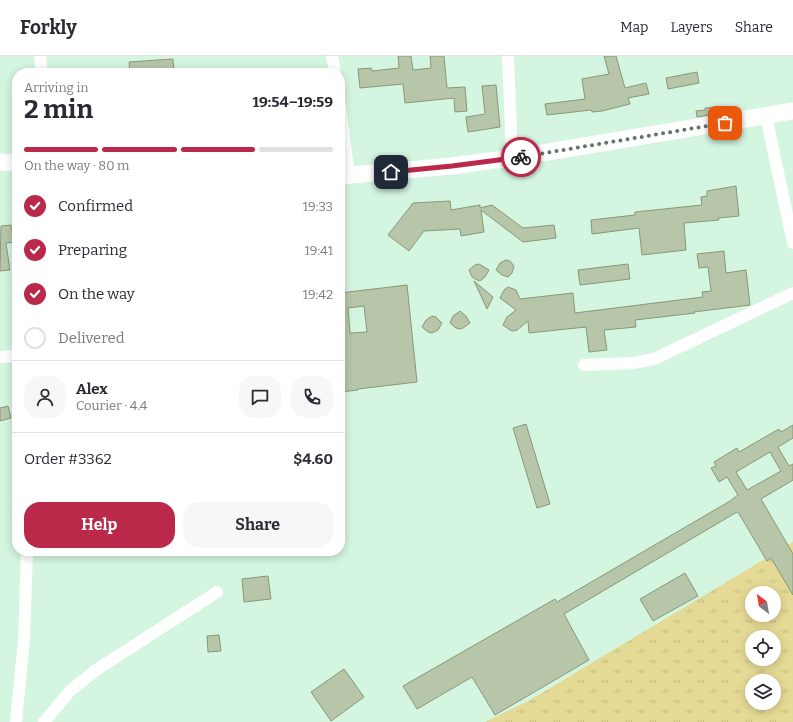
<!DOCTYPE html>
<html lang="en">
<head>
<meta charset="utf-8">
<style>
	body { margin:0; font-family:Bitter,serif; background:#f7f7f7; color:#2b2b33; height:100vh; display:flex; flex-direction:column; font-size:15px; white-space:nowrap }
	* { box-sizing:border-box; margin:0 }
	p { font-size:13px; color:#7c7c81 }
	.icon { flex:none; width:22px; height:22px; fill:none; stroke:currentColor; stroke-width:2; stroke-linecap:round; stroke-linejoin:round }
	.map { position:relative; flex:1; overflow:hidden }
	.side { position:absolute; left:12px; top:12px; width:333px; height:488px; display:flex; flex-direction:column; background:#fff; border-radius:16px; box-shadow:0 2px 10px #0003 }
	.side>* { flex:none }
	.needle { width:26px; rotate:329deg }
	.tools { position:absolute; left:745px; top:530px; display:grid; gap:8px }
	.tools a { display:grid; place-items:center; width:36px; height:36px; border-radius:50%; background:#fff; box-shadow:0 2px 10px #0003; font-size:20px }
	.pin { position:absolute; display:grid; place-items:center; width:34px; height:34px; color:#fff; margin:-17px; border-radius:8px; box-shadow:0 2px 6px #0006 }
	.courier { position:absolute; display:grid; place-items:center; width:40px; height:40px; margin:-20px; border:3px solid #ba294a; border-radius:50%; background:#fff; color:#222; box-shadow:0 1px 5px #0007 }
	.overview em { font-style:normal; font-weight:700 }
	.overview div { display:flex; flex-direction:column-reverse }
	.overview { display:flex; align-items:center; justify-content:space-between; height:68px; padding:0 12px }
	h1 { font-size:26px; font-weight:700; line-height:30px }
	.bar { display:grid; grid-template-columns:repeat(4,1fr); gap:6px 4px; align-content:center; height:48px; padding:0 12px }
	.bar i { height:5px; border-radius:3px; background:#e1e1e2 }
	.bar .selected { background:#ba294a }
	.bar p { grid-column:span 4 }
	.line { display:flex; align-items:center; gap:10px; padding:0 12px; border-top:1px solid #e1e1e2 }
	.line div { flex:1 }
	.round { display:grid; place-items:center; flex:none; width:42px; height:42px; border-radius:16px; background:#f7f7f7 }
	ol { padding:0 12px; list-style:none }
	li { display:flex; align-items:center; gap:12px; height:44px }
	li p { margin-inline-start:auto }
	li .icon { padding:4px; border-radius:50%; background:#ba294a; color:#fff; stroke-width:4 }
	li:last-child { color:#7c7c81 }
	li i { width:22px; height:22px; border:2px solid #e1e1e2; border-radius:50% }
	.action { display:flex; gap:8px; margin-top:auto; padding:8px 12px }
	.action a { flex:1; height:46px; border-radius:16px; background:#ba294a; color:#fff; font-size:16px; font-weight:700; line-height:46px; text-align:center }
	.action a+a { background:#f7f7f7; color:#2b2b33 }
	header { display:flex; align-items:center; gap:24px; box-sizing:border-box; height:56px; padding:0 20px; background:#fff; border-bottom:1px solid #e1e1e2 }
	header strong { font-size:19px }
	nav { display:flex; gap:22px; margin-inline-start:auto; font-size:14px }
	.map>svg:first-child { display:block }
	.grass { fill:url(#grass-tufts); fill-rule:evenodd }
	.building { fill:#b7c6a8; stroke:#899779; fill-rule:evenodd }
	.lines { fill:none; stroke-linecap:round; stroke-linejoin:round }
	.street { stroke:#fff; stroke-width:12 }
	.secondary { stroke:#fff; stroke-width:17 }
	.done { stroke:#63766a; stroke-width:4; stroke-dasharray:0 7.2 }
	.route { stroke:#ba294a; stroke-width:5 }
</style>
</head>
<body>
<header>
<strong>Forkly</strong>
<nav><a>Map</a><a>Layers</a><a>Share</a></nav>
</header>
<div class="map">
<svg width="793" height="666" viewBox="0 0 793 666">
	<defs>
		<pattern id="grass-tufts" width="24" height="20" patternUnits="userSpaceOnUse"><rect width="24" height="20" fill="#e5da95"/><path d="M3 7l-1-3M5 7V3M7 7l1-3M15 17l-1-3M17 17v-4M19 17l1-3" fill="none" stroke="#c4bc81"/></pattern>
	</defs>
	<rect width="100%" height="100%" fill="#d4f5e0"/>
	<!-- grass -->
	<path class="grass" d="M793,486V666H485L530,644ZM752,537H774V559H752ZM752,581H774V603H752ZM752,625H774V647H752Z"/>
	<!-- building -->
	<path class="building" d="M398,0H411L413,14L431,12L430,0H444L447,32L465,31L467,55L455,56L454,42L405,47L403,28L360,32L358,13L371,12L372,15L399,12Z
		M604,0H616L625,32L646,27L649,38L628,42L630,48L602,55L592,56L591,54L547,59L545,48L585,43L582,23L609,18Z
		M173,3L174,17H130L129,6Z
		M697,16L699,27L668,33L666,22Z
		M496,29L500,71L468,76L466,61L485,58L482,30Z
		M721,51V57L697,61L696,55L705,54V52Z
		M736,130L739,160L718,162L719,164L684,167L686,194L642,199L639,172L592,178L591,164L635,159V156L702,149L701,141L707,140V135Z
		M450,145L451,154L480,149V152L492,149L523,172L554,169L556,182L523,186L481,154L484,176L461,180L460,173L424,175L409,195L388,179L413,147Z
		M11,169L12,175H17V186L6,187L10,214L0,215L1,170Z
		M724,195L726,217L746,214L750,249L694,256L695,257L635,264L636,271L604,274L607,294L589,296L586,271L529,277L528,265L517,274L513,275L510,274L503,269L507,261L516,254L500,242L504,234L508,231L516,234L520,243L573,237L575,257L703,241L702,236L711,235L708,211L699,212L697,198Z
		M506,204L510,205L514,210L512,217L508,221L502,219L496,214L500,207Z
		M479,208L489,214L485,221L480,225L475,223L472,221L469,214L475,209Z
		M628,208L630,223L580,229L578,214Z
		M474,225L493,241L487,253Z
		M407,229L417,326L358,333V334L340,336V237ZM364,250L367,276L350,277L348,252Z
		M460,255L466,260L470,267L463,272L460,273L456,272L450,267L453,260Z
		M432,260L436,261L442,267L438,274L432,277L428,276L422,271L426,264Z
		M8,350L11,362L0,365V352Z
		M526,368L550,448L537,452L513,372Z
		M793,369V382L778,391L789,410L793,408V424L761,443L793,498V539L771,502L767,505L738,456H737L564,558L589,604L495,659L472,621L417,653L403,630L555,543L557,546L730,445L738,439L727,421L719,426L711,412L716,410L714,406L737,392L739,396L779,373L781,376ZM770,396L781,415L747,434L736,416Z
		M685,517L698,540L653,565L640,543Z
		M268,520L271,543L244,546L242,523Z
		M219,579L221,595L208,596L207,580Z
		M344,613L364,641L331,665L311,636Z"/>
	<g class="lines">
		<!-- street -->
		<path class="street" d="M40,0L42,17
			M332,0L335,17
			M508,0L512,102
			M340,49L349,120L344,122
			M766,60L793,187
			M0,301L17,300
			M584,309L634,307L654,303L793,237
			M16,666L24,584L27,495
			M44,666L70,635L96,614L217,536"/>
		<!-- secondary -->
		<path class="secondary" d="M0,106L17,107
			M340,120L452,110L512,102L793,55"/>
	</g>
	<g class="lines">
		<!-- done -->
		<path class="done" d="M521,101L725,67"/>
		<!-- route -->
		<path class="route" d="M391,116L452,110L521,101"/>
	</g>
</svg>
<div class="tools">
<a><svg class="needle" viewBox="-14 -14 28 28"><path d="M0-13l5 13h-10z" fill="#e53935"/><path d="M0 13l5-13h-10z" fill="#7c7c81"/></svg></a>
<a><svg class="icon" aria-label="locate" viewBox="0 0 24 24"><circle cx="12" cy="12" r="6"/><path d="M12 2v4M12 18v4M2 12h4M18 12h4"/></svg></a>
<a><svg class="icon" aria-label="layers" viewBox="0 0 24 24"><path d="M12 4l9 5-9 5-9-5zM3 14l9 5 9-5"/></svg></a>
</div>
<div class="pin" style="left:725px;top:67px;background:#ea580c"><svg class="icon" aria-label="bag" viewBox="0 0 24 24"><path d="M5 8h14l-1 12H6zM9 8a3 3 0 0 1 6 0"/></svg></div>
<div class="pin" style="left:391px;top:116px;background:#1f2937"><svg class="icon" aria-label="home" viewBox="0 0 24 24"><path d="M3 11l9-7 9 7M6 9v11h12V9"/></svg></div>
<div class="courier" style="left:521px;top:101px"><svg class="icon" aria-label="bike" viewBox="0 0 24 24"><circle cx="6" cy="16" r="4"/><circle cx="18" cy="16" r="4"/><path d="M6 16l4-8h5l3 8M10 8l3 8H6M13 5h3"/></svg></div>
<section class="side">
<div class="overview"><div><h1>2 min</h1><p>Arriving in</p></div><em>19:54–19:59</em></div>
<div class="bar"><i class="selected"></i><i class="selected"></i><i class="selected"></i><i></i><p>On the way · 80 m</p></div>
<ol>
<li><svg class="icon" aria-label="check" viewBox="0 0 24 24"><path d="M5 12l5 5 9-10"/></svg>Confirmed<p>19:33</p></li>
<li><svg class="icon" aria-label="check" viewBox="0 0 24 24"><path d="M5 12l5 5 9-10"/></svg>Preparing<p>19:41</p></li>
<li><svg class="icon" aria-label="check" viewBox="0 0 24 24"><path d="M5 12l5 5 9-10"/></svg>On the way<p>19:42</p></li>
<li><i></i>Delivered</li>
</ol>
<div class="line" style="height:72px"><a class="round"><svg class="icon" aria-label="person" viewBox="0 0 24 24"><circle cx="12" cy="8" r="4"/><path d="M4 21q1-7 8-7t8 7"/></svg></a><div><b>Alex</b><p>Courier · 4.4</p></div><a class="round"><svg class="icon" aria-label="chat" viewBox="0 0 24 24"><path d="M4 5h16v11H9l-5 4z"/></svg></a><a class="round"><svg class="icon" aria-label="phone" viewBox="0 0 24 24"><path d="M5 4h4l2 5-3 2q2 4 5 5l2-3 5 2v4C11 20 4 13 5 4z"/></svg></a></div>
<div class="line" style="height:52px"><div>Order #3362</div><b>$4.60</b></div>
<div class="action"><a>Help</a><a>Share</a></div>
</section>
</div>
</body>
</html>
